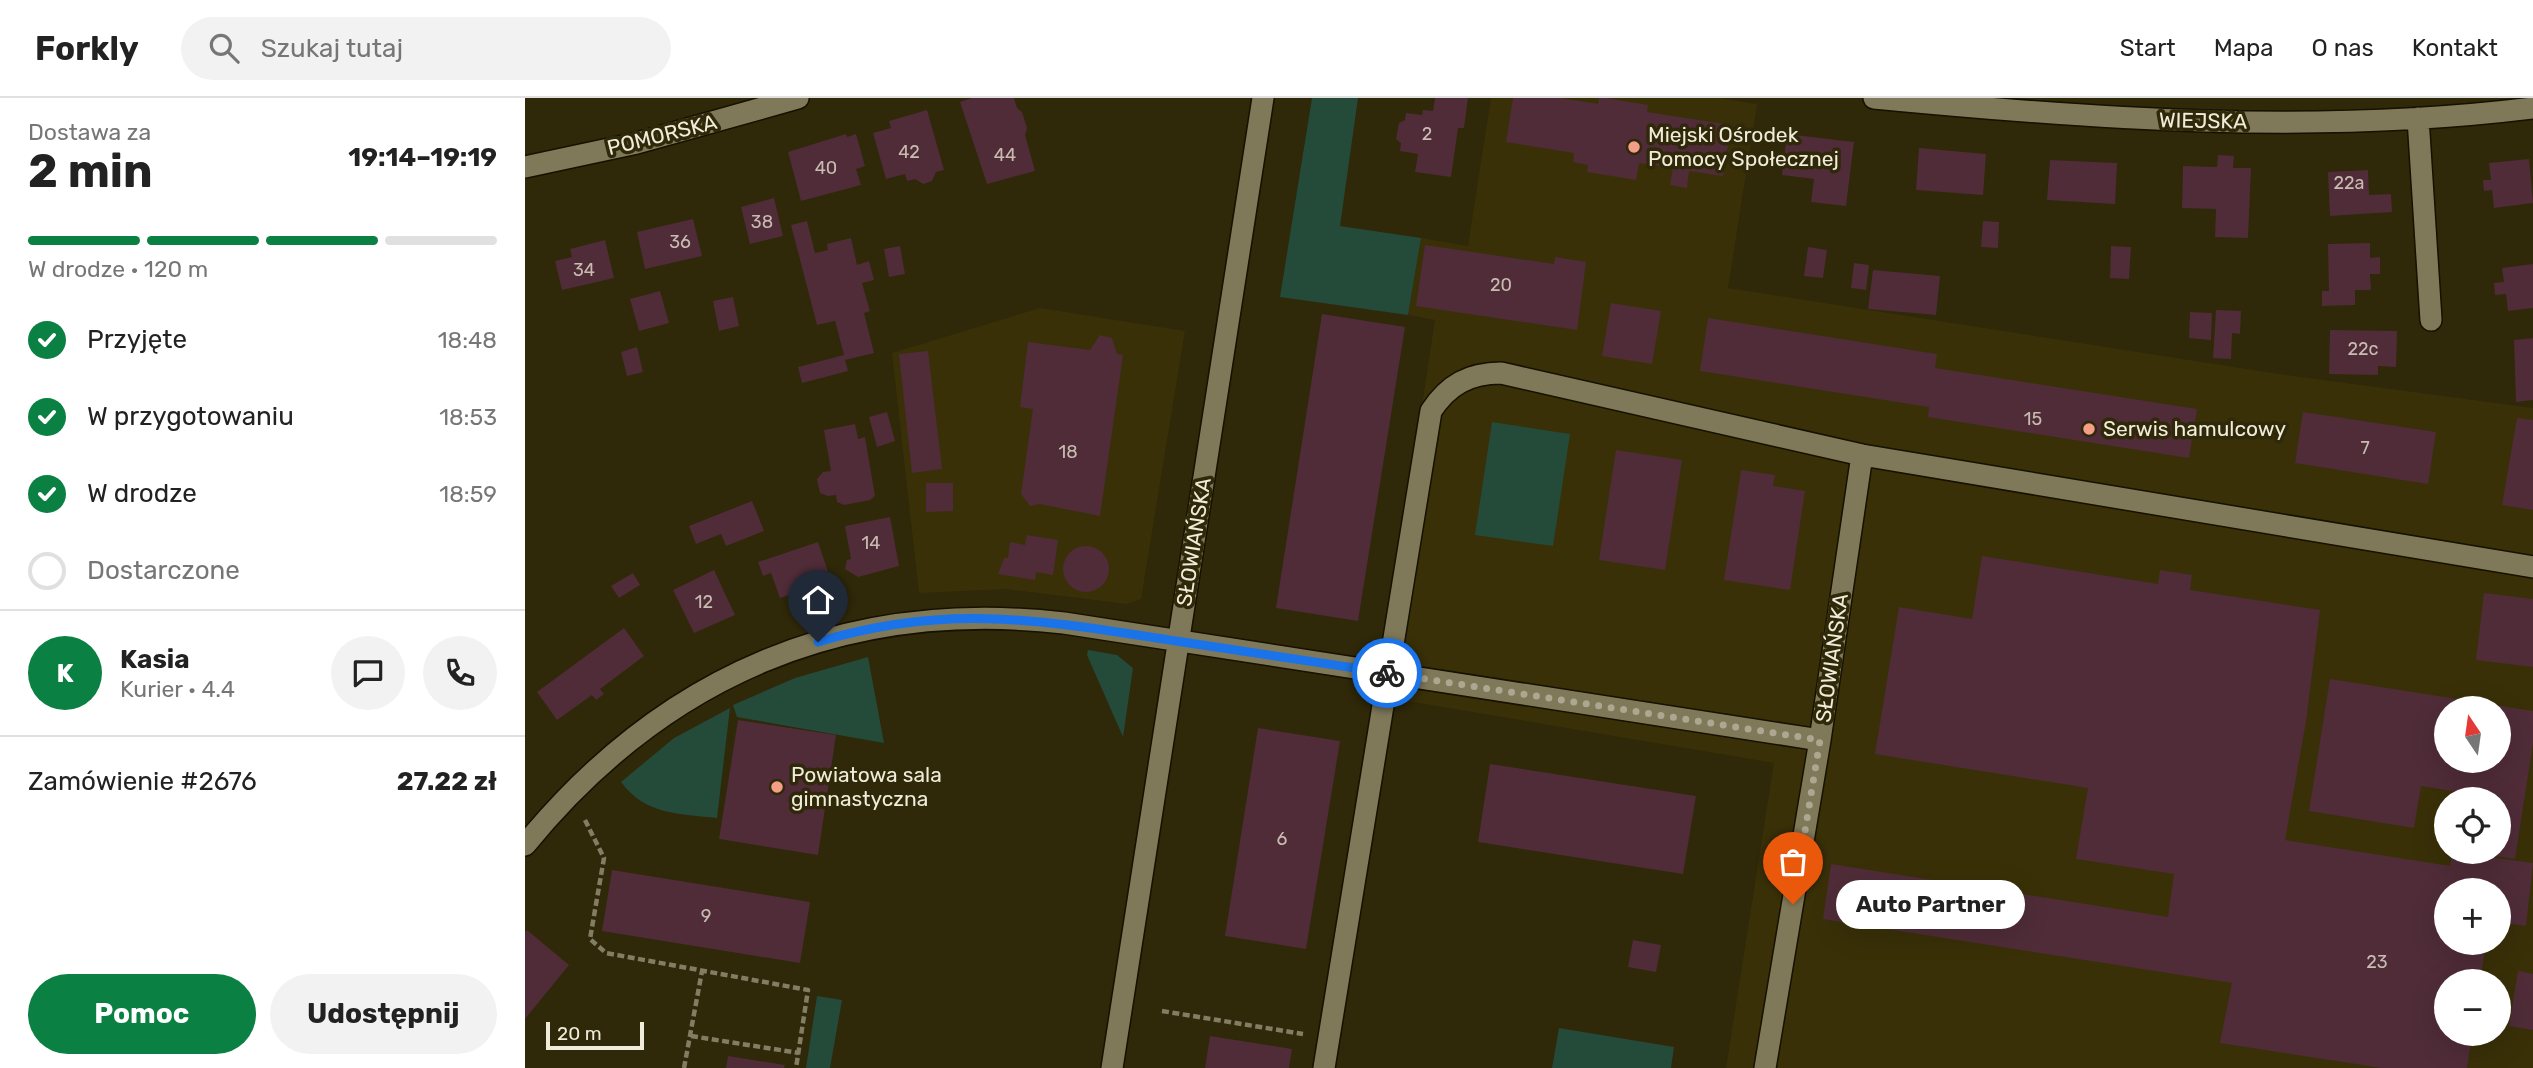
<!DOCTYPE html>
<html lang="pl">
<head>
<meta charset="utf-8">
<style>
	body { margin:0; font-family:Rubik,sans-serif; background:#f2f2f2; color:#222; height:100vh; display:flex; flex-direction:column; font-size:26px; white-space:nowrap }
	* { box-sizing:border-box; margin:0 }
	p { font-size:23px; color:#767676 }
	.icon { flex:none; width:38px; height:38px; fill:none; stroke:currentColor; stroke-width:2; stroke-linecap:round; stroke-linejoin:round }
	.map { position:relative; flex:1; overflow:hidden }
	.details { display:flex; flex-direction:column; background:#fff; width:525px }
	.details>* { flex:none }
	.needle { width:46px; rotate:347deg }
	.controls { position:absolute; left:1909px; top:598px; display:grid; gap:14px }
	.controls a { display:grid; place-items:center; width:77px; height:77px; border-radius:50%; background:#fff; box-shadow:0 7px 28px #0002; font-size:35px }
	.scale { position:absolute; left:21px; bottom:18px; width:98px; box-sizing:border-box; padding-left:7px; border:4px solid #f0ecda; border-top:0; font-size:19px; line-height:24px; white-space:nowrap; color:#f0ecda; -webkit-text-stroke:5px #2f2809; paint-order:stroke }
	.pin { position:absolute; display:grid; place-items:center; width:60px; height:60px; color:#fff; margin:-72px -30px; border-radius:50% 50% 50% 0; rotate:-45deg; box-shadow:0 0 7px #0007 }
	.pin .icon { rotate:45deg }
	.courier { position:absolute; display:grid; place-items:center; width:70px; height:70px; margin:-35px; border:5px solid #1a73e8; border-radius:50%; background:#fff; color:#222; box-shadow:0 2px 9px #0007 }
	.bubble { position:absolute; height:49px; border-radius:24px; background:#fff; box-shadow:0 7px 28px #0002; font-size:23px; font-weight:700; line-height:49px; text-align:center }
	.overview em { font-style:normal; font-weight:700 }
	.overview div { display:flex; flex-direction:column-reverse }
	.overview { display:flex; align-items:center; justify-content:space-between; height:119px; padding:0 28px }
	h1 { font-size:46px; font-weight:700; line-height:52px }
	.bar { display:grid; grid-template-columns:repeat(4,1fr); gap:10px 7px; align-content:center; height:84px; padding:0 28px }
	.bar i { height:9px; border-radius:5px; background:#e0e0e0 }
	.bar .on { background:#0b8043 }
	.bar p { grid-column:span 4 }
	.line { display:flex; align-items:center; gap:18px; padding:0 28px; border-top:2px solid #e0e0e0 }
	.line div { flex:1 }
	.round { display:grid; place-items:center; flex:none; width:74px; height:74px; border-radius:37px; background:#f2f2f2 }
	ol { padding:0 28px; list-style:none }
	li { display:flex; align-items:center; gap:21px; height:77px }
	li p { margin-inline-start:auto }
	li .icon { padding:7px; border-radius:50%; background:#0b8043; color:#fff; stroke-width:4 }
	li:last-child { color:#767676 }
	li i { width:38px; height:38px; border:4px solid #e0e0e0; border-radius:50% }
	.primary-button { display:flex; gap:14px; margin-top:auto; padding:14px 28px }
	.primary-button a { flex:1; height:80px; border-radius:42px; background:#0b8043; color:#fff; font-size:28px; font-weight:700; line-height:80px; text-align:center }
	.primary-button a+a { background:#f2f2f2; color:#222 }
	header { display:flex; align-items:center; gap:42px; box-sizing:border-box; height:98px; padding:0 35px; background:#fff; border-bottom:2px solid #e0e0e0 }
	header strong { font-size:33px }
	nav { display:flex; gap:38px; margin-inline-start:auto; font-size:24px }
	.search { width:490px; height:63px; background:#f2f2f2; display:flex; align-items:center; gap:18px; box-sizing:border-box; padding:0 24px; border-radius:38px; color:#767676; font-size:26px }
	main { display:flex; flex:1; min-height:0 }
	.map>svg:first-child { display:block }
	.built { fill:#393008; fill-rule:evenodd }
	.green { fill:#244a39 }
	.building { fill:#4f2c38; fill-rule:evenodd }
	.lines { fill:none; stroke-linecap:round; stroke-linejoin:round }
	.minor-casing { stroke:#161100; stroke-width:24 }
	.path { stroke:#837d64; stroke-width:4.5; stroke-dasharray:7 3.5; stroke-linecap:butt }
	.minor { stroke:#807959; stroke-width:21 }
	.done { stroke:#aca791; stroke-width:7; stroke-dasharray:0 12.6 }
	.route { stroke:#1a73e8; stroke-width:9 }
	.poi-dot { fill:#f49e88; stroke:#2f2809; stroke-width:2.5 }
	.labels { text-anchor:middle; stroke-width:7; stroke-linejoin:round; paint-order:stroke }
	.number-label { font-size:18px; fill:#c8bcb2 }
	.street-label { font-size:21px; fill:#f0ecda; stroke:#2f2809 }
	.poi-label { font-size:21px; fill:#f0ecda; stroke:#2f2809; text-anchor:start }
</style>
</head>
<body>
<header>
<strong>Forkly</strong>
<div class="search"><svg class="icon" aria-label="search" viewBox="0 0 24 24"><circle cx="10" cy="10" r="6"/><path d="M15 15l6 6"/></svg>Szukaj tutaj</div>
<nav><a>Start</a><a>Mapa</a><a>O nas</a><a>Kontakt</a></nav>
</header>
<main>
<section class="details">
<div class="overview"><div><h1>2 min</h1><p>Dostawa za</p></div><em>19:14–19:19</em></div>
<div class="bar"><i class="on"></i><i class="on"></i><i class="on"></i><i></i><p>W drodze · 120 m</p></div>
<ol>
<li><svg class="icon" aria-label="check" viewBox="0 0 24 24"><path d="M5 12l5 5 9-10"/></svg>Przyjęte<p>18:48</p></li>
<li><svg class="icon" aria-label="check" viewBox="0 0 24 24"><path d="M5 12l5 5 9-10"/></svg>W przygotowaniu<p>18:53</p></li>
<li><svg class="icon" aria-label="check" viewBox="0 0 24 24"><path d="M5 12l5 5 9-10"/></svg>W drodze<p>18:59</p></li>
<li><i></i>Dostarczone</li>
</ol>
<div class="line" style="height:126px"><b class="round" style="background:#0b8043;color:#fff">K</b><div><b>Kasia</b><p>Kurier · 4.4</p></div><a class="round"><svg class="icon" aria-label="chat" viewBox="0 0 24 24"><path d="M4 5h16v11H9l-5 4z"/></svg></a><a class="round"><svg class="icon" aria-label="phone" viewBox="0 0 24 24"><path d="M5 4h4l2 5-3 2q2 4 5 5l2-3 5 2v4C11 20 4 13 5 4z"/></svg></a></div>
<div class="line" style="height:91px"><div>Zamówienie #2676</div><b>27.22 zł</b></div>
<div class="primary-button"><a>Pomoc</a><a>Udostępnij</a></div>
</section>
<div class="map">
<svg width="2008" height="970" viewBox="0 0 2008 970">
	<rect width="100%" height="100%" fill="#2f2809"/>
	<!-- built -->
	<path class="built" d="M966,0H1194L1232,6L1203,190L1754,276L2008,310V970H1201L1249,665L853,598L910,222L883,217L896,140L943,148ZM1922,611H1974V663H1922ZM1922,702H1974V754H1922ZM1922,793H1974V845H1922ZM1922,884H1974V936H1922Z
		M515,210L660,233L616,501L602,506L481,491L394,495L367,255Z"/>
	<!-- green -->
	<path class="green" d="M787,0H833L815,128L896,140L883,217L755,199Z
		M967,324L1045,336L1028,448L950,437Z
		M563,552L592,557L608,570L598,639L562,557Z
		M343,559L359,645L212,619L208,607L270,580Z
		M205,610L192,720C155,716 120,717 96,684L149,640Z
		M292,898L317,902L305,970H281Z
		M1034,930L1149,949L1146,970H1027Z"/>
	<!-- building -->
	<path class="building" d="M447,0H489L492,10L497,14L502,30L500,37L510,73L462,86L435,4Z
		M910,0H943L939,30H933L926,79L890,74L893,56L875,53L876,45L871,41L874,25L880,22L881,15L897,17L898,12L908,13Z
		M988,0H1036L1073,6L1074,0H1080L1123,7L1122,14L1206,27L1198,78L1164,73L1162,90L1145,87L1148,70L1114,65L1111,82L1062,74L1063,67L1048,64L1049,55L981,44Z
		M402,12L419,72L411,74L407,83L398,86L390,81L382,83L380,76L361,81L348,35L366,30L364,23Z
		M321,36L322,39L331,36L340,68L331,71L336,87L276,103L263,54Z
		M1262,36L1329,44L1321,108L1286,104L1289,81L1257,77Z
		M1394,50L1461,56L1458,97L1391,92Z
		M1693,57L1709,58L1708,70H1726L1723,140L1690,139L1691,111L1657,110L1658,68L1692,69Z
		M2004,61L2008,105L1969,110L1967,92L1959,93L1958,82H1966L1964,65Z
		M1525,62L1592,65L1590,106L1522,102Z
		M1843,72L1844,97L1866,96L1867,114L1805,118L1803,74Z
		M249,100L258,138L225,146L216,109Z
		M168,121L177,158L120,171L112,134Z
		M282,123L290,155L303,152L302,146L326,140L332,167L344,163L349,182L337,185L345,213L339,215L349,255L320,262L323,273L277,285L273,269L319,257L310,223L292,227L266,127Z
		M1458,123L1474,124L1473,150L1456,149Z
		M80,142L89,180L37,192L30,163L47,159L45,151Z
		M1845,145V160L1855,159V176H1845L1846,192H1830V207L1797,208V193H1804L1803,146Z
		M900,147L1029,166L1030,159L1061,164L1052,232L891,208Z
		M375,148L380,176L364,179L359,151Z
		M1586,148L1606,149L1604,181L1585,180Z
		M1283,149L1302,152L1298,180L1279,178Z
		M1329,165L1344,167L1341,192L1326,190Z
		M2008,166V210L1983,213L1981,196L1970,197L1969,185L1979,184L1977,170Z
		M1348,172L1415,178L1411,217L1343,211Z
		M135,193L144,225L114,233L105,201Z
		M208,199L214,228L194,233L188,203Z
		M1086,205L1136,213L1127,266L1077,258Z
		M1691,212L1716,213L1715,236L1707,235L1706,261L1688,260Z
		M1665,214L1687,215L1686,242L1664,240Z
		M797,216L880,229L833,523L751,510Z
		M1183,220L1412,256L1410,270L1672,311L1664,360L1403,319L1404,309L1175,273Z
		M1805,232L1872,233L1871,269L1853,268V277L1804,276Z
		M575,237L587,240L592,256L598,257L575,418L515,406L505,408L496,396L508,311L495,309L503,244L565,252Z
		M2008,240V302L1991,304L1989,242Z
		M112,249L118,274L102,278L96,254Z
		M403,253L417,371L387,375L374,256Z
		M362,314L370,343L352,349L344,319Z
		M1778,314L1911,334L1903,386L1770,365Z
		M1992,320L2008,322V412L1977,407Z
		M330,326L333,341L340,339L350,398L345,402L319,407L312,404L311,397L303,398L295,395L292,381L298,374L306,373L299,332Z
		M1091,352L1157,362L1140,472L1074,462Z
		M1216,372L1250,377L1248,388L1280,393L1265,492L1199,482Z
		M401,385H428V413L401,414Z
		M227,403L239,433L201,448L196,436L171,446L164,428Z
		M365,419L374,468L333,479L320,471L322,462L326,461L320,428Z
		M502,437L533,442L528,477L511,474L510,482L473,476L479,460H483L485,444L500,447Z
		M293,444L306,483L255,500L246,475L238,478L233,464Z
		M538 471a23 23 0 1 1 46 0a23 23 0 1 1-46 0Z
		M1457,458L1633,486L1635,472L1667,477L1665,492L1795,512L1781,623L1760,742L1925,768L1927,754L2008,765L2001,828L1974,824V793H1922V845H1961L1955,884H1922V936H1947L1942,970H1857L1695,945L1707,885L1298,821L1306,766L1643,819L1649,776L1551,761L1563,690L1350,656L1374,509L1447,521Z
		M189,472L210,517L169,535L148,492Z
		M108,475L115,487L94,500L86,488Z
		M1959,495L2008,501V569L1951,562Z
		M99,530L119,558L75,591L79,596L71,602L67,597L32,622L12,594Z
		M1805,581L2008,613V645L1990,761L1956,756L1974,754V702H1951L1952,697L1896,688L1889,730L1784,713ZM1922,611H1974V663H1922Z
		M213,622L311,637L293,757L194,741Z
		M733,630L815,643L781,851L700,838Z
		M965,666L1171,698L1158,776L953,744Z
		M87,772L285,804L275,865L77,833Z
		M2,832L44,867L0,921V834Z
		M1108,842L1136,847L1131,874L1103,869Z
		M1993,873L2008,876V932L1984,928Z
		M685,938L767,951L764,970H680Z
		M203,958L260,967L259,970H201Z"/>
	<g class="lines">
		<defs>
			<path id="minor" d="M1349,0C1568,21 1789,37 2008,10
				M1893,20L1906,222
				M0,69L112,45L273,0
				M0,747C139,577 320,500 539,525L1295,642
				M587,970L738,0
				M799,970L906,313C923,287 944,275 976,275L1337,357L2008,469
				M1240,970L1295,642L1337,357"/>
		</defs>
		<!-- minor casing -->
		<use href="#minor" class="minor-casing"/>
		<!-- path -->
		<path class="path" d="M60,722L79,760L65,841L81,855L283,892L271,970
			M637,913L778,936
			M166,938L274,955
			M159,970L177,873"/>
		<!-- minor -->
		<use href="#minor" class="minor"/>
	</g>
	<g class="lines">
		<!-- done -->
		<path class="done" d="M862,575L1295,642L1268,806"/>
		<!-- route -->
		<path class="route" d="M293,544C424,504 521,523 651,543C722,554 792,564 862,575"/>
	</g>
	<!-- markers -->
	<g class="poi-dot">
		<circle cx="1109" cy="49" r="7"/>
		<circle cx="1564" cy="331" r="7"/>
		<circle cx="252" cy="689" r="7"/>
	</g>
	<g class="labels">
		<!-- number labels -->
		<g class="number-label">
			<text x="902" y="42">2</text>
			<text x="384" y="60">42</text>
			<text x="480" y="63">44</text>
			<text x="301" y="76">40</text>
			<text x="1824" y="91">22a</text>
			<text x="237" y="130">38</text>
			<text x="155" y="150">36</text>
			<text x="59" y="178">34</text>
			<text x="976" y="193">20</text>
			<text x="1838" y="257">22c</text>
			<text x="1508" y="327">15</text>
			<text x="1840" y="356">7</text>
			<text x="543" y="360">18</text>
			<text x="346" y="451">14</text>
			<text x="179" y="510">12</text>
			<text x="757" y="747">6</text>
			<text x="181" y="824">9</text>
			<text x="1852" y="870">23</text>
		</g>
		<!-- street labels -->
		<g class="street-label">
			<text transform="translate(1678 23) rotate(1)" y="7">WIEJSKA</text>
			<text transform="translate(137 37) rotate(-14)" y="7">POMORSKA</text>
			<text transform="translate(669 444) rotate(-81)" y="7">SŁOWIAŃSKA</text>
			<text transform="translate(1307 560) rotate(-82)" y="7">SŁOWIAŃSKA</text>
		</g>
		<!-- poi labels -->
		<g class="poi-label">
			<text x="1123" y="44">Miejski Ośrodek<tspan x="1123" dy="24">Pomocy Społecznej</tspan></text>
			<text x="1578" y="338">Serwis hamulcowy</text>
			<text x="266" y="684">Powiatowa sala<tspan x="266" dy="24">gimnastyczna</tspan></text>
		</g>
	</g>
</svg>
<div class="controls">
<a><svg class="needle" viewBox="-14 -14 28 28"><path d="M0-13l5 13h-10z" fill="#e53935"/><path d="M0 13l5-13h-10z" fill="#767676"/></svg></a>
<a><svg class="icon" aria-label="locate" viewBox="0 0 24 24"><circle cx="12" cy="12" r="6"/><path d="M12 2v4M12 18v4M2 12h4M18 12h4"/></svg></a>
<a>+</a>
<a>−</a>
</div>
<div class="scale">20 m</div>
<div class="pin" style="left:1268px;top:806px;background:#ea580c"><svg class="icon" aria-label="bag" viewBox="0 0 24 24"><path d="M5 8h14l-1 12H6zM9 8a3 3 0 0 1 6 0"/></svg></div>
<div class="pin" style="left:293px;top:544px;background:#1f2937"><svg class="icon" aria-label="home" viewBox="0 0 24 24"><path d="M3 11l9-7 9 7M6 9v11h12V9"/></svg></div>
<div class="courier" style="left:862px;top:575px"><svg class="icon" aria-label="bike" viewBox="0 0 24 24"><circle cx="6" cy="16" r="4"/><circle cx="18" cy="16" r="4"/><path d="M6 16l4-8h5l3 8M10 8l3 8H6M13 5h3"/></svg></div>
<div class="bubble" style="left:1311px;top:782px;width:189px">Auto Partner</div>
</div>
</main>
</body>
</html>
